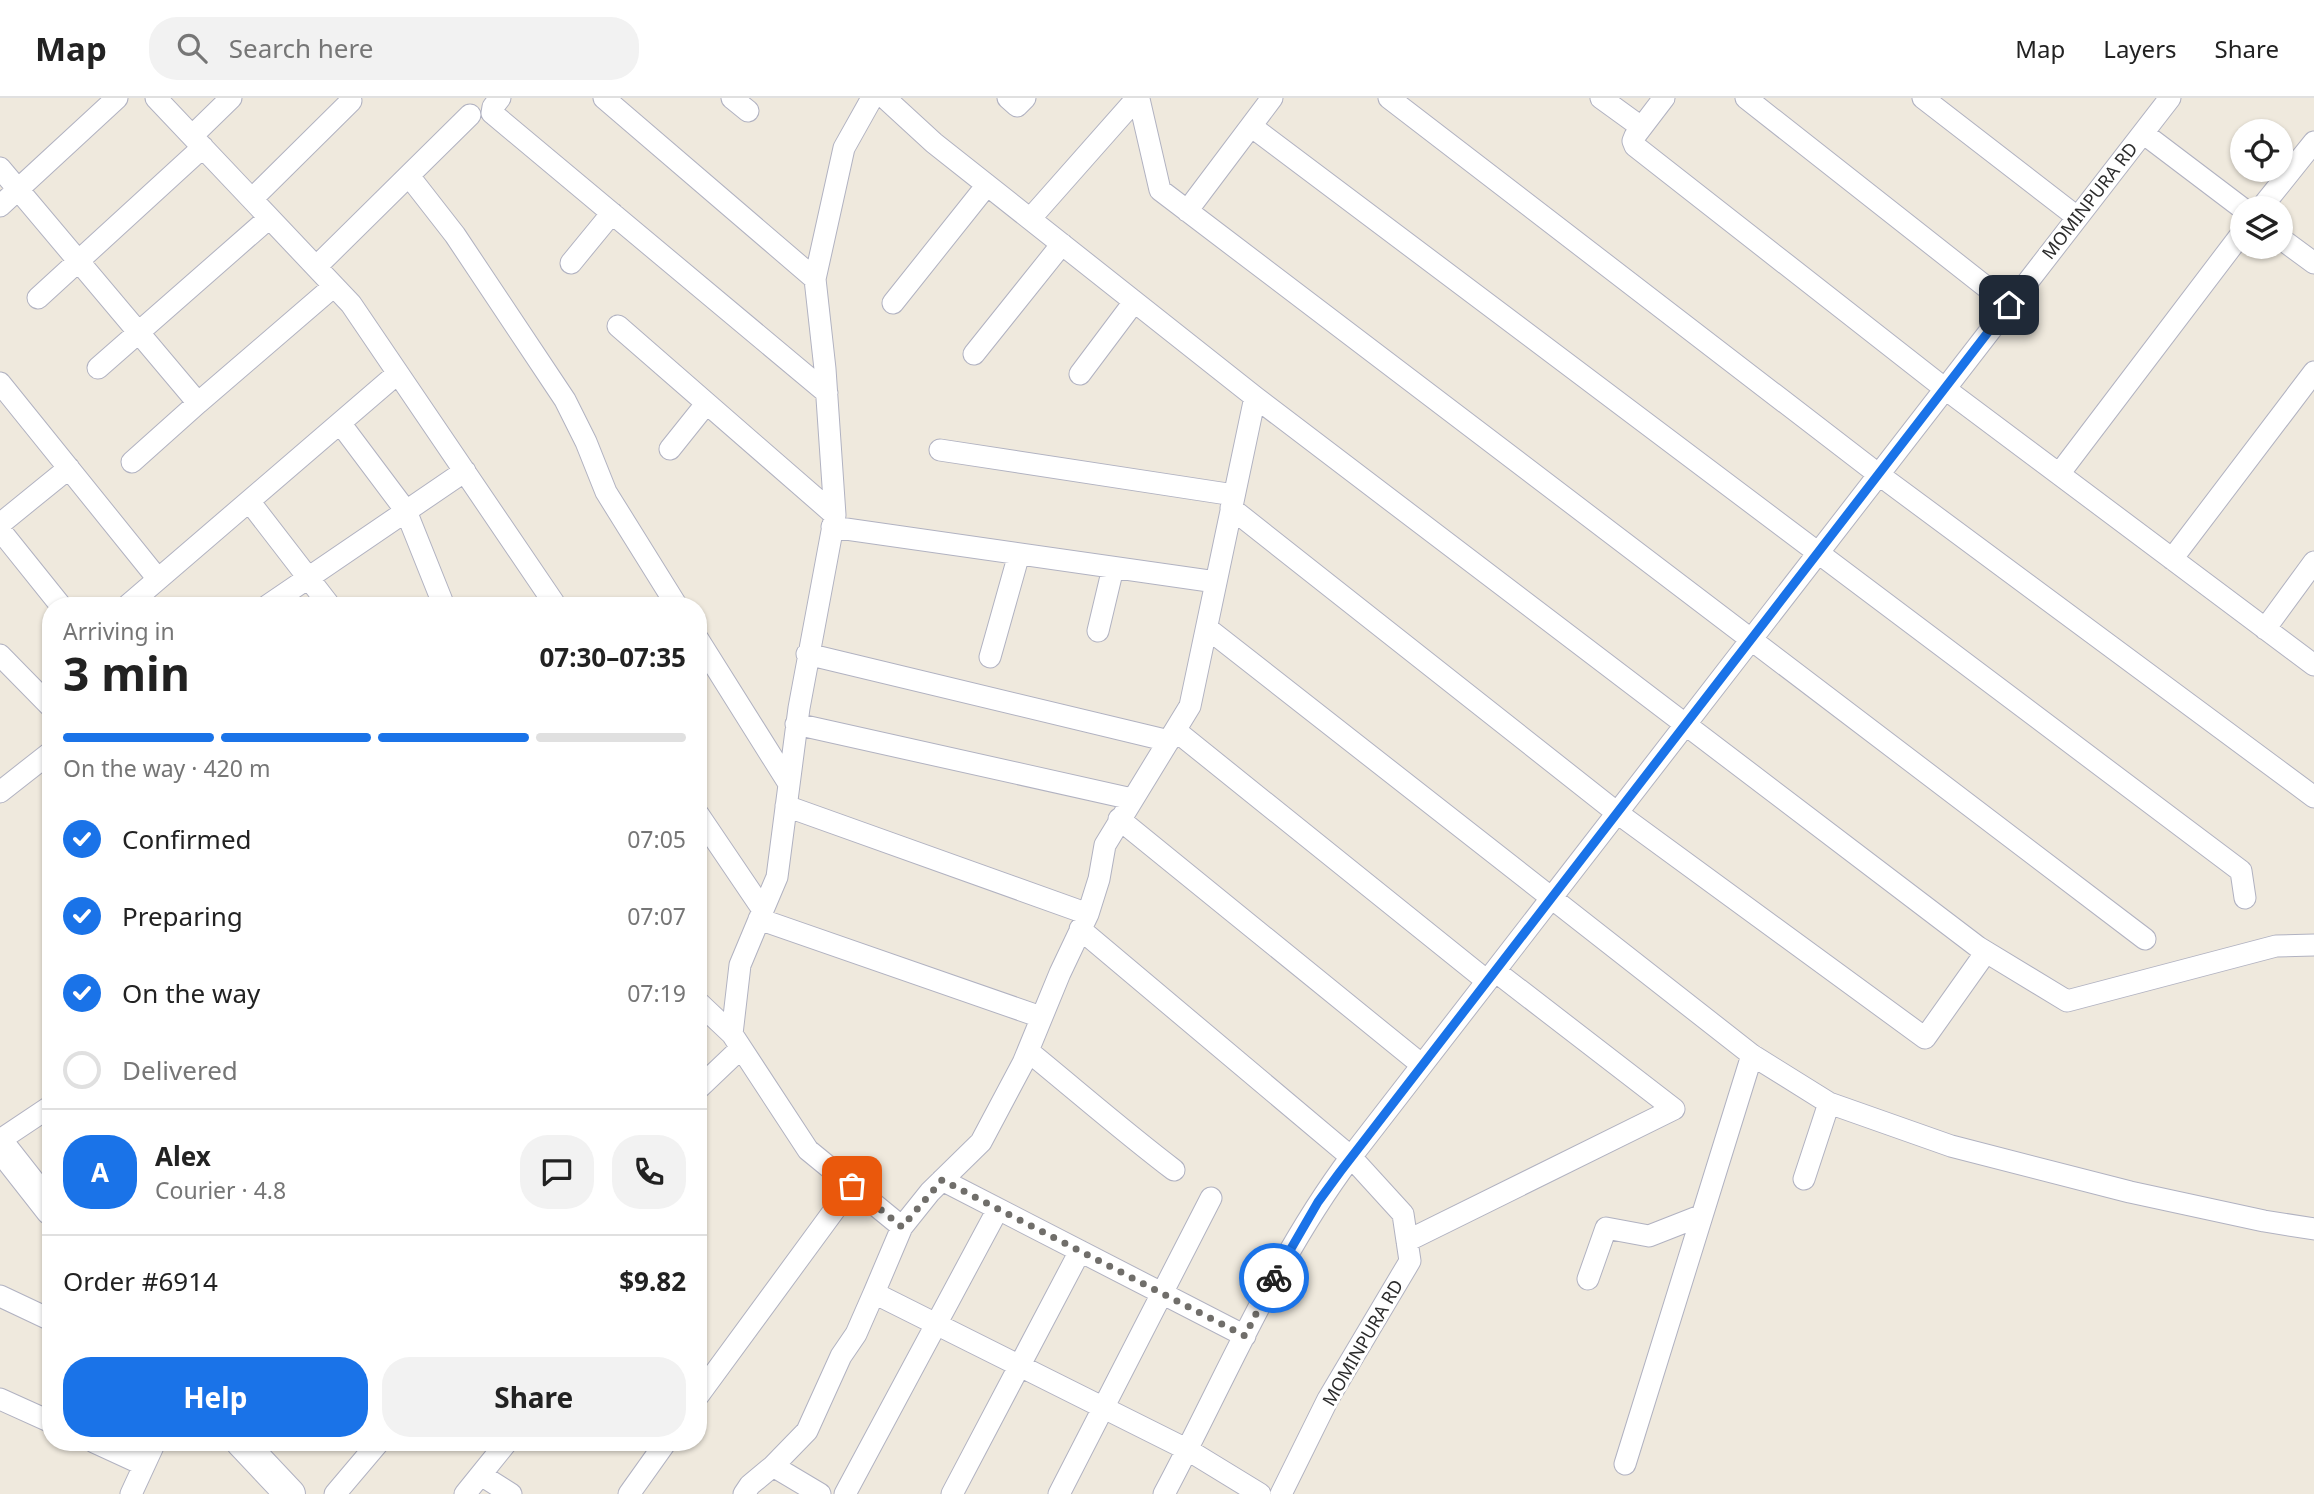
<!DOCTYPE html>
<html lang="en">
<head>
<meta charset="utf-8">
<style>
	body { margin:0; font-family:"Noto Sans",sans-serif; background:#f2f2f2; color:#222; height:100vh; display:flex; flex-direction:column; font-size:26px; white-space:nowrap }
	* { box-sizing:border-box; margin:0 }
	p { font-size:23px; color:#767676 }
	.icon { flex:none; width:38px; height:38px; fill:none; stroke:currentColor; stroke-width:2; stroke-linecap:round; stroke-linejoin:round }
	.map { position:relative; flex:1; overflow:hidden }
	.sheet { position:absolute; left:42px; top:499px; width:665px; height:854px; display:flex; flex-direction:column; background:#fff; border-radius:28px; box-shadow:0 2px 5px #0004 }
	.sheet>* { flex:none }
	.buttons { position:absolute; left:2230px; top:21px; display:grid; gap:14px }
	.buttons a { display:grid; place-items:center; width:63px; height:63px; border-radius:50%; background:#fff; box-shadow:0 2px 5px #0004; font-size:35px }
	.pin { position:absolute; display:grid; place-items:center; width:60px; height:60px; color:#fff; margin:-30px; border-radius:14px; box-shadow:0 4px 10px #0006 }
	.courier { position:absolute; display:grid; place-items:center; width:70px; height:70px; margin:-35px; border:5px solid #1a73e8; border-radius:50%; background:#fff; color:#222; box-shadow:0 2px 9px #0007 }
	.summary em { font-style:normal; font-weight:700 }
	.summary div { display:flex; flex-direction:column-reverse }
	.summary { display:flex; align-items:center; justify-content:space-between; height:119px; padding:0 21px }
	h1 { font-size:46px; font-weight:700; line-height:52px }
	.bar { display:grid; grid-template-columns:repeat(4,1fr); gap:10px 7px; align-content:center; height:84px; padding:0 21px }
	.bar i { height:9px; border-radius:5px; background:#e0e0e0 }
	.bar .current { background:#1a73e8 }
	.bar p { grid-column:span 4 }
	.line { display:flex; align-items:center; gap:18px; padding:0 21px; border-top:2px solid #e0e0e0 }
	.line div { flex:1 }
	.round { display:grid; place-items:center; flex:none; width:74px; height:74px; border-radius:28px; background:#f2f2f2 }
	ol { padding:0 21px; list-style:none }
	li { display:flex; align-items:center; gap:21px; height:77px }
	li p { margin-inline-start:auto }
	li .icon { padding:7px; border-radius:50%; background:#1a73e8; color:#fff; stroke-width:4 }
	li:last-child { color:#767676 }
	li i { width:38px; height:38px; border:4px solid #e0e0e0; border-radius:50% }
	.button { display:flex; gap:14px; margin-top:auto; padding:14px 21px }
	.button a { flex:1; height:80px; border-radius:28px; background:#1a73e8; color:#fff; font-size:28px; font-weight:700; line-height:80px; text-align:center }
	.button a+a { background:#f2f2f2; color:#222 }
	header { display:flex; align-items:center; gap:42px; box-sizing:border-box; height:98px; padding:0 35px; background:#fff; border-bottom:2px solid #e0e0e0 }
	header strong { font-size:33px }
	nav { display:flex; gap:38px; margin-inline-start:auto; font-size:24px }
	.search { width:490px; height:63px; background:#f2f2f2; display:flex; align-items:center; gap:18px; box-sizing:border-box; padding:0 24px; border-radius:28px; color:#767676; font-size:26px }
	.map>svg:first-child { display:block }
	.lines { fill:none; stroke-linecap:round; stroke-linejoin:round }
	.street-casing { stroke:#b1b2c1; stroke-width:23 }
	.secondary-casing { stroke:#b1b2c1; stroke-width:32 }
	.street { stroke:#fff; stroke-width:21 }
	.secondary { stroke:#fff; stroke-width:30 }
	.done { stroke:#706e6a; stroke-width:7; stroke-dasharray:0 12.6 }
	.route { stroke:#1a73e8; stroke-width:9 }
	.labels { text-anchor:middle; stroke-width:6; stroke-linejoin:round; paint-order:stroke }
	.street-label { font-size:18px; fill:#2c2c2c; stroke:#fff }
</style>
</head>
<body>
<header>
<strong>Map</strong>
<div class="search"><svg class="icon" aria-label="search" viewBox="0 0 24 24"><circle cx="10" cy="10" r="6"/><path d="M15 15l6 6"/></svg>Search here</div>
<nav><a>Map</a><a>Layers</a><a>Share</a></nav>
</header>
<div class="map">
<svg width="2314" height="1396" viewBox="0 0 2314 1396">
	<rect width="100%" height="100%" fill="#efe9dd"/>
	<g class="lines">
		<defs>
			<path id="street" d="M156,0L351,206L556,508
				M500,0L493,9L492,15L827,295
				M604,0L815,181
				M732,0L748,13
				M885,0L934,45L1255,299L1978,849L2067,903L2276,848L2314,847
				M1008,0L1017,8L1025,0
				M1389,0L1878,376L2314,699
				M1601,0L1641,29
				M1664,0L1635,38L1633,43L1635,48L1944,290L2314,567
				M1746,0L2009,207
				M1923,0L2077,119
				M1139,1L1160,92L2145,841
				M1251,28L2241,773L2245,800
				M2143,35L2242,110
				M192,38L231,0
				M0,70L198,305L334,188
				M409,78L455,137L565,302L586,344L606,394L677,508
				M252,101L351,3
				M0,108L117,0
				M2261,110L2314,44
				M1187,113L1272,0
				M1030,121L1137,0
				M2280,140L2314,165
				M571,165L612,115
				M316,169L470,17
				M38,200L203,49
				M893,205L987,87
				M618,228L835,417
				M974,256L1062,146
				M98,270L269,120
				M1080,276L1134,204
				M0,285L158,481
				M340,325L406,413L444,508
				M670,351L706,306
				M940,352L1234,397
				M132,364L198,305
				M2059,376L2242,135
				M249,403L330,508
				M1231,410L1616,714L1925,940L1986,854
				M0,426L69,370
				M832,429L1216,484
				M0,432L61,508
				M2172,461L2314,274
				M127,508L398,275
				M267,508L465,373
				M1207,530L1752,957L1829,1005L1951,1048L2130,1094L2264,1123L2314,1131
				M2265,531L2314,464
				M1098,533L1113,470
				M698,541L789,686
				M807,556L1169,643
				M0,557L51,609
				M990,559L1019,456
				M796,626L1132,701
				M1176,633L1487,883
				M0,694L51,654
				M786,708L1088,816
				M698,716L763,812L740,867L732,936L808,1052L902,1129L874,1195L1188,1352L1260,1396
				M1119,721L1422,967
				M763,812L777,779L799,610L835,417L825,271L815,181L844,50L872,0
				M759,821L1041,919
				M1080,831L1351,1059C1274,1162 1225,1282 1164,1396
				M698,904L732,936
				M1028,953C1077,993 1124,1034 1174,1072
				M698,991L741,950
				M0,1042L51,1008
				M1804,1081L1829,1005
				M942,1082L1245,1238
				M902,1129L930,1094L981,1044L1023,965L1060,875L1088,816L1099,781L1105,747L1190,608L1255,299
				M1407,1143L1674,1011L1495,873
				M1588,1181L1606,1130L1649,1138L1700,1118
				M0,1198L51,1222
				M698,1298L852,1088
				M0,1301L51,1324
				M94,1344L144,1367
				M1625,1366L1752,957
				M481,1377L511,1396
				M131,1396L155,1344
				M335,1396L379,1344
				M465,1396L507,1344
				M629,1396L666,1344
				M744,1396L750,1387L773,1368
				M820,1396L773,1368L807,1333L841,1258L856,1236L874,1195
				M845,1396L998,1111
				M952,1396L1080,1153
				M1059,1396L1211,1100
				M1281,1396L1328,1301L1410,1163L1403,1116L1351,1059L2170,0"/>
			<path id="secondary" d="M0,1047L51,1112
				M241,1344L290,1396"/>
		</defs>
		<!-- street casing -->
		<use href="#street" class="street-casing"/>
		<!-- secondary casing -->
		<use href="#secondary" class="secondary-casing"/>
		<!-- street -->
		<use href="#street" class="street"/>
		<!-- secondary -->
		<use href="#secondary" class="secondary"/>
	</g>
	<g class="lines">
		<!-- done -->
		<path class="done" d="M852,1088L902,1129L942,1082L1245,1238L1274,1180"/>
		<!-- route -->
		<path class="route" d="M1274,1180L1318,1104L1340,1074L2009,207"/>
	</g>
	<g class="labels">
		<!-- street labels -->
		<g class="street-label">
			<text transform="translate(2090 103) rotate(-52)" y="6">MOMINPURA RD</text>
			<text transform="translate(1363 1245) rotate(-60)" y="6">MOMINPURA RD</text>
		</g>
	</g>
</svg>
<div class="buttons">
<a><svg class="icon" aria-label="locate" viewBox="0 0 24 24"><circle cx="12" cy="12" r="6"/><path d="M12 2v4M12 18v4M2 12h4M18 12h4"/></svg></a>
<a><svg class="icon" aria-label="layers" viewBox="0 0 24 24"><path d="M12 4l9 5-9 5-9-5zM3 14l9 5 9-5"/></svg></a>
</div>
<div class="pin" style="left:852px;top:1088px;background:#ea580c"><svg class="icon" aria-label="bag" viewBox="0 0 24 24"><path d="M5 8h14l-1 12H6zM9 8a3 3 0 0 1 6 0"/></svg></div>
<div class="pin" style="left:2009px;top:207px;background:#1f2937"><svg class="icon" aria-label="home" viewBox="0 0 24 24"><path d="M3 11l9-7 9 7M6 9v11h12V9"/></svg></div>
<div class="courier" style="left:1274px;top:1180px"><svg class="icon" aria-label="bike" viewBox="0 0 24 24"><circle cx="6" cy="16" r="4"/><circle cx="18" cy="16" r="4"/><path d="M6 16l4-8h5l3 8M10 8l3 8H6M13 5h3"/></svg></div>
<section class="sheet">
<div class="summary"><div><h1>3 min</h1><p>Arriving in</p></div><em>07:30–07:35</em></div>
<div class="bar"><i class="current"></i><i class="current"></i><i class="current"></i><i></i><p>On the way · 420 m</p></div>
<ol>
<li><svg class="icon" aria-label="check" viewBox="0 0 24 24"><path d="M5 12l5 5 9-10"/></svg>Confirmed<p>07:05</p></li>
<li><svg class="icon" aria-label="check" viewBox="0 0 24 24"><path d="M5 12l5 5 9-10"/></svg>Preparing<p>07:07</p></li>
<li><svg class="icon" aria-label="check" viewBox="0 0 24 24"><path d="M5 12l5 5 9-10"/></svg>On the way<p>07:19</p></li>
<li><i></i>Delivered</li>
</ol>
<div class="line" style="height:126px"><b class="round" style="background:#1a73e8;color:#fff">A</b><div><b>Alex</b><p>Courier · 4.8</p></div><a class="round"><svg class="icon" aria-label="chat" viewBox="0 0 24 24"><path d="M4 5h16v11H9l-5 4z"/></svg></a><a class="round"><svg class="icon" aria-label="phone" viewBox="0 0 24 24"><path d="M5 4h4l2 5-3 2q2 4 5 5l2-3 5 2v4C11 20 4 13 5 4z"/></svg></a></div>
<div class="line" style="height:91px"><div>Order #6914</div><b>$9.82</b></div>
<div class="button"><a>Help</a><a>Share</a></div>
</section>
</div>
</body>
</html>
